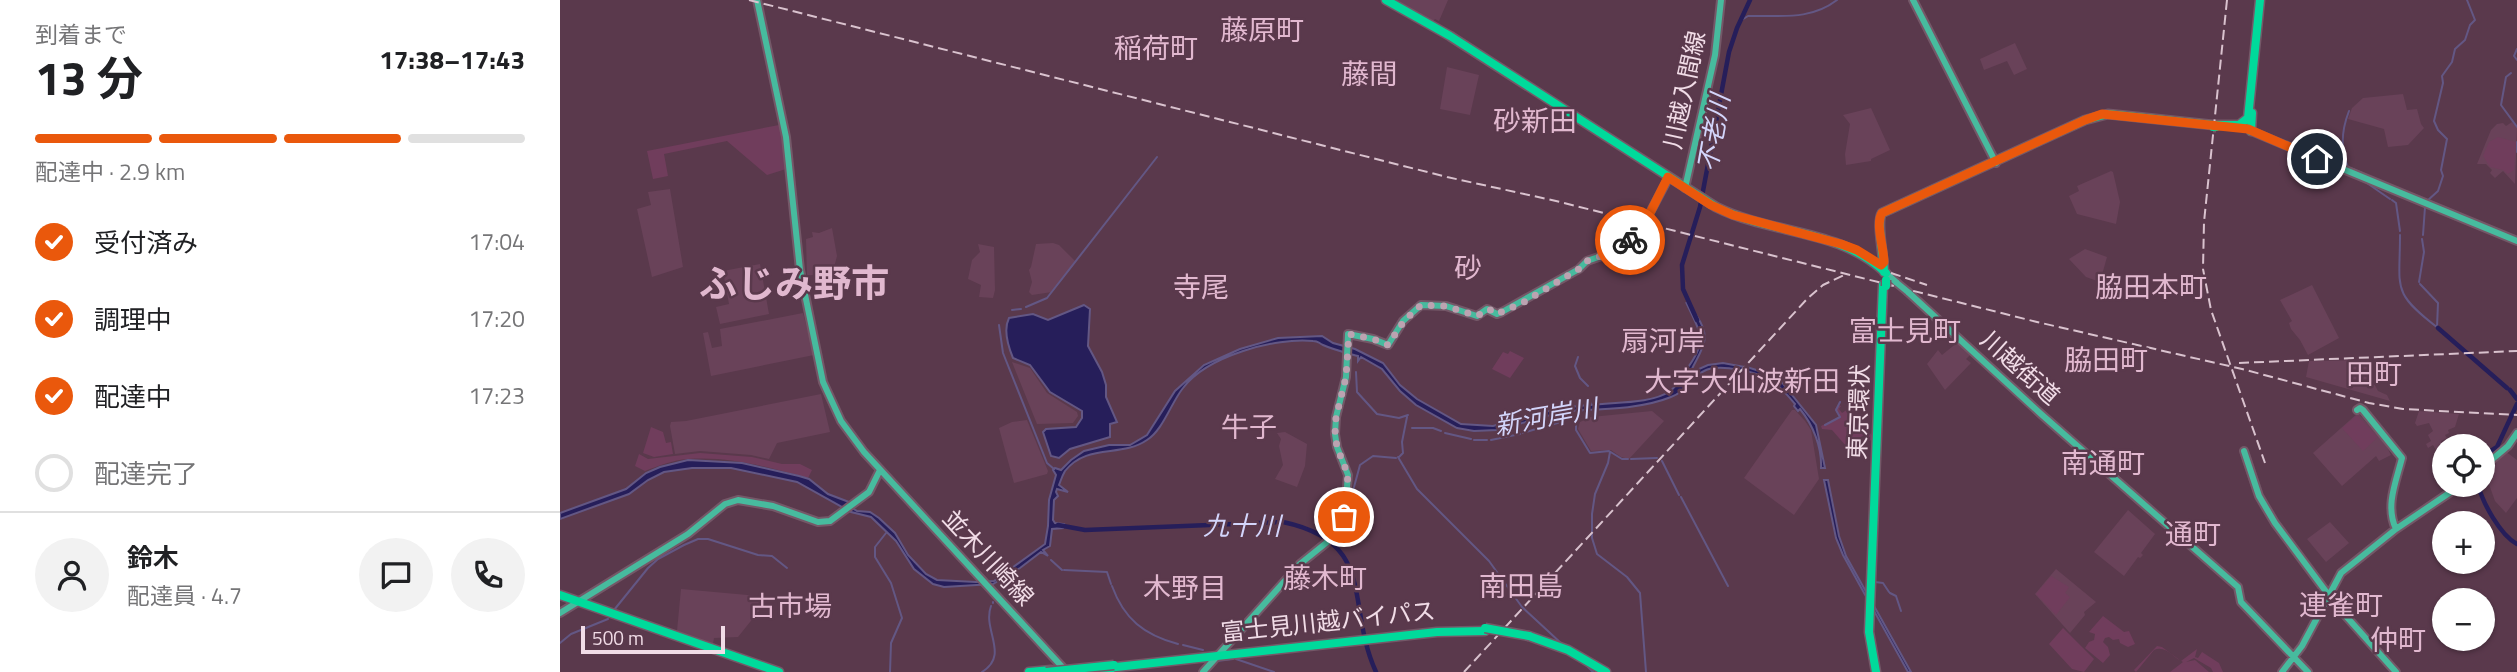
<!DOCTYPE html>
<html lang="ja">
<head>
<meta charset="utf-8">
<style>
	body { margin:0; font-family:"Titillium Web","Noto Sans JP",sans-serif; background:#f2f2f2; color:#202124; height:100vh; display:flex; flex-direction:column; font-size:26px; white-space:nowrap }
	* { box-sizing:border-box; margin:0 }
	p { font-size:23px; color:#757577 }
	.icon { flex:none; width:38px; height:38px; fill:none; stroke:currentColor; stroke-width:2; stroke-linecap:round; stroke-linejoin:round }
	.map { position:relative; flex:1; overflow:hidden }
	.drawer { display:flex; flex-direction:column; background:#fff; width:560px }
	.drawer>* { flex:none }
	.fabs { position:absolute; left:1872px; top:434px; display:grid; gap:14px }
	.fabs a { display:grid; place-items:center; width:63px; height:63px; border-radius:50%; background:#fff; box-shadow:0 2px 5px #0004; font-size:35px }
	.scale { position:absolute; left:21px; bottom:18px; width:144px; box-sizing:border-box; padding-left:7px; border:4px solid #f1dce7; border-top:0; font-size:19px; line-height:24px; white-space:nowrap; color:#f1dce7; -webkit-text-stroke:5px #5a394c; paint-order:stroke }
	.pin { position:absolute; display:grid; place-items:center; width:60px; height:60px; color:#fff; margin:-30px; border:4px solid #fff; border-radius:50%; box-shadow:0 2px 7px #0007 }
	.courier { position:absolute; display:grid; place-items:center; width:70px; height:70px; margin:-35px; border:5px solid #ea580c; border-radius:50%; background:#fff; color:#222; box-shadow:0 2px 9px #0007 }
	.head em { font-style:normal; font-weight:700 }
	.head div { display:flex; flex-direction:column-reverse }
	.head { display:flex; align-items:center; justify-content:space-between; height:119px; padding:0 35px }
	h1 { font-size:46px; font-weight:700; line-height:52px }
	.bar { display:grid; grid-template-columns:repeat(4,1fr); gap:10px 7px; align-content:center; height:84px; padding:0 35px }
	.bar i { height:9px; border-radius:5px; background:#e0e0e0 }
	.bar .on { background:#ea580c }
	.bar p { grid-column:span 4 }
	.line { display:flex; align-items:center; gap:18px; padding:0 35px; border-top:2px solid #e0e0e0 }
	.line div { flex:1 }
	.round { display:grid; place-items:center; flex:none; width:74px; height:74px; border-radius:37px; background:#f2f2f2 }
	ol { padding:0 35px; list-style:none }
	li { display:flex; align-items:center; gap:21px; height:77px }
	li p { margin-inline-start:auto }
	li .icon { padding:7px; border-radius:50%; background:#ea580c; color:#fff; stroke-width:4 }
	li:last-child { color:#757577 }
	li i { width:38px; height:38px; border:4px solid #e0e0e0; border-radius:50% }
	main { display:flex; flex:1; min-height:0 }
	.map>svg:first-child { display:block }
	.built { fill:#694259 }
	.green { fill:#703d5c }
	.water { fill:#261e5a; stroke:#635784; stroke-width:2 }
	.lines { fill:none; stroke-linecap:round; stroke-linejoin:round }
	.stream { stroke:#635784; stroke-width:2 }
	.river { stroke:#261e5a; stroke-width:4.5 }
	.major-casing { stroke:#745868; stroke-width:10 }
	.highway-casing { stroke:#745868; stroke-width:11 }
	.major { stroke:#47bb9e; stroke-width:6 }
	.highway { stroke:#00da9b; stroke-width:8 }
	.rail { stroke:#d9c2ce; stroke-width:2; stroke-dasharray:10 5; stroke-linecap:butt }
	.major-bridge-casing { stroke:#745868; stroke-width:10; stroke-linecap:butt }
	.highway-bridge-casing { stroke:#745868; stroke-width:11; stroke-linecap:butt }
	.major-bridge { stroke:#47bb9e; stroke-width:6 }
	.highway-bridge { stroke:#00da9b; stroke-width:8 }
	.done { stroke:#bca3b1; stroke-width:7; stroke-dasharray:0 12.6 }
	.route { stroke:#ea580c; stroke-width:9 }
	.labels { text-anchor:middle; stroke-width:5; stroke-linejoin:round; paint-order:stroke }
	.street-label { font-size:24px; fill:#f1dce7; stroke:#5a394c }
	.water-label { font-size:26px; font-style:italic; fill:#d3d5fb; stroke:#5a394c }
	.quarter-label { font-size:28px; fill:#e1b8cf; stroke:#5a394c }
	.town-label { font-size:38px; font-weight:bold; fill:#e1b8cf; stroke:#5a394c }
</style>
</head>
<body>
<main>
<section class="drawer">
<div class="head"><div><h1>13 分</h1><p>到着まで</p></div><em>17:38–17:43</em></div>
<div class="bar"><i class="on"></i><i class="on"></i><i class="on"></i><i></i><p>配達中 · 2.9 km</p></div>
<ol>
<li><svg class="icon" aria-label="check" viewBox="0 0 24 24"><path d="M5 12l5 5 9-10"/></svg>受付済み<p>17:04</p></li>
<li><svg class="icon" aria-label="check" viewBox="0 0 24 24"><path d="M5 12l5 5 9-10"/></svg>調理中<p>17:20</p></li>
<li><svg class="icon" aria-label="check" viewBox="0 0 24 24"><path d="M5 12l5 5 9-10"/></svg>配達中<p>17:23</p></li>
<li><i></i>配達完了</li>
</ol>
<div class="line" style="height:126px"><a class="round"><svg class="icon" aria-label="person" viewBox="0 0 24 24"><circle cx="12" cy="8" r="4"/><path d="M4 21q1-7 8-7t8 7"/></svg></a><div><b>鈴木</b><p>配達員 · 4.7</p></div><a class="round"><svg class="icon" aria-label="chat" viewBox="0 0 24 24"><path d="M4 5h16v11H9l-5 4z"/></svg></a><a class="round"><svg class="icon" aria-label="phone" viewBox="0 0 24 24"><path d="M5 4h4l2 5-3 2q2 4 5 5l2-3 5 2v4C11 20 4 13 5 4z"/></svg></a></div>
</section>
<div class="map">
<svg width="1957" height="672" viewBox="0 0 1957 672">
	<rect width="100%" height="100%" fill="#5a394c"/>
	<!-- built -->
	<path class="built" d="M829,0H888L879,21L875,19L872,22Z
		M1455,43L1467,69L1454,75L1447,61L1424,70L1420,59Z
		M887,67L919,75L910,115L880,109Z
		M1843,94L1847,110L1857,109L1861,124L1864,128L1848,145L1828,147L1824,129L1788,119L1792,108L1803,98Z
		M1311,108L1330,150L1311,159V161L1286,165L1285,154L1290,124L1283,115Z
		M1952,122L1957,128L1955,184L1943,171L1935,178L1930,173L1932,170L1926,164H1917L1931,130L1937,124L1943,123L1946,126Z
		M1551,171L1553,172L1560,202L1556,224L1517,214L1509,196L1519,191L1517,186Z
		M110,189L123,267L92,277L77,209L91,205L88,192Z
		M272,228L277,256L273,271L247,276L246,239L253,237L252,232L259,233Z
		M493,243L499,245L516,262L492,292L472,295L469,292L472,282L469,270L471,267L476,244Z
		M418,244L434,247L435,290L433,298L419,297L421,285L408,279L412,260L420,252Z
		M1525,249L1547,257L1540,282L1526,277L1509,259Z
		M200,264L209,314L160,324L156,307L169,304L163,271Z
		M1752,285L1779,338L1748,355L1740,340L1731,329L1729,323L1732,321L1720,300Z
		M243,313L254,355L151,376L143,333L148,332L152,348L162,346L160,329Z
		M1398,342L1411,354L1406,359L1411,363L1385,390L1367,364L1378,350L1382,355Z
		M1808,360L1814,371L1809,374L1818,391L1827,395L1830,401L1746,377L1749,361Z
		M452,362L470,368L487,393L517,412L518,416L513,423L477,424Z
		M261,394L270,432L217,443L209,459L191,455L140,451L115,454L110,426L111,422L126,421Z
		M1232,410H1235L1245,421L1251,430L1259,479L1234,515L1184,478Z
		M1092,411L1104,421L1069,459L1061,457L1051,450L1031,451L1018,429L1020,422L1031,417Z
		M1859,411L1899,414L1895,427L1888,430L1889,433L1885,435L1887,438L1881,441L1883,447L1876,450L1873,445L1868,448L1866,444L1871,441L1868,435L1873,431L1869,423L1857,426L1855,423Z
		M1798,413L1826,445L1831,455L1819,461L1816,456L1782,486L1753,453Z
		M467,420L488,471L487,474L454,483L439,428L452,422Z
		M725,432L747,444L745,466L737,487L715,479L723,465L719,446L721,439L717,433Z
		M1945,451L1957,460V498L1946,513L1935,501L1926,476L1936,464L1934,461Z
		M1568,510L1595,534L1581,553L1583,555L1580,558L1578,557L1564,576L1534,552Z
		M1770,522L1789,543L1766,562L1747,539Z
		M1496,569L1536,602L1524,612L1525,615L1510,633L1475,594Z
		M121,589L210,597L178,637L154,638L153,644L117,631Z"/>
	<!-- green -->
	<path class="green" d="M219,125L223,133L226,169L207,175L167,141L104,154L108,176L93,179L87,151Z
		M1938,137L1956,142L1954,170L1948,174L1943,170L1930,167L1923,156L1929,142Z
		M950,351L964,358L950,378L932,369L943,352L948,354Z
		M1278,405L1281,406L1279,409L1282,413L1291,407L1294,409L1293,418L1312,435V440L1308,441L1304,435L1286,446L1272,430L1262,429L1261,426L1279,417L1275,409Z
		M1797,415L1818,437L1803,451L1782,428Z
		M91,427L103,432L106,443L111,442L113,454L94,457L83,453Z
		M140,453L192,457L222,464H240L252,470L248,478C209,467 169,456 128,459C113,460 98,466 85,471L75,466L79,454L88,459Z
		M1491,576L1509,587L1505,593L1510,597L1496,615L1476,594Z
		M1543,616L1564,632L1569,631L1575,644L1568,647L1560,643L1559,639L1553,640L1549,637L1545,638L1543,642L1548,647L1550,655L1543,663L1525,648L1529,642L1534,640L1535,634L1529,632Z
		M1503,628L1534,659L1524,672L1512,669L1489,644Z
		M1597,646L1602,647L1621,661L1637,649L1635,657L1638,658L1642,652L1659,663L1663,672H1653L1651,668L1634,658L1626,662L1635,660L1649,672H1610L1623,662C1613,658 1606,645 1594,650L1576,672L1574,670Z"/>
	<!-- water -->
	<path class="water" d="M1126,302L1134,315H1136C1154,340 1140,350 1130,373L1148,365L1163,363L1190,368L1215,376V378L1220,380L1256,425L1265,468H1261C1262,447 1253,425 1240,409L1238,411L1234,406L1235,404C1228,396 1221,387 1212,381C1199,372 1159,363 1144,371C1130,378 1126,392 1111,397C1084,408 1050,409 1022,410L1021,412L1019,410L998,413L937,430L914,431L897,428L856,405L840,391L822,369L801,357L798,361V356C787,353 774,350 763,345C758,343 759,341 753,341C716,337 647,356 623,388C611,403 603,430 587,440C561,458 527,443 505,471C502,476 501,480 499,485L508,492L497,489L496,492L498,496L494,500L493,520L495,523L504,524L503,528L492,529L490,546L483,550L488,556L481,552L460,568L433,584L384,587L373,584L354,569L336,541L311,517L291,512L237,482L171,468H132L104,472L88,480L69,494L0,519V513L66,489L86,473L100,467L128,460L182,463L239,476L249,479L268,494L289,502V506L297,511L310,512L319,518L335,533L348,555L366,574L377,580L416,582L434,581L485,544L488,526L489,500L496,475L493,470L495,468L501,470L511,460L524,451L549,445H570L587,435L615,391L644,365L680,349L718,338L762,336L773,343L795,349L823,363L840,385L857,399L901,424L933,426L1000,408L1029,405V398L1031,405C1054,402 1092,404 1110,391C1118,386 1120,377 1126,370C1149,340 1140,333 1126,302Z
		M524,305L530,309L528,346L542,372L546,385V397L557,422L550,424V437L510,449L499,458L491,456L483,432L486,429L516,427L522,418V411L490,392L470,365L453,358C448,346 443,330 449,318L473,314L488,320Z
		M1264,480H1268L1279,536L1286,556L1351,672H1348L1283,555L1276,538Z"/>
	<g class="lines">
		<!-- stream -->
		<path class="stream" d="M1180,21L1188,16C1219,15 1250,21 1277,0
			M1957,49L1954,56L1957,60
			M1951,73L1946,77L1941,105L1957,127
			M1789,111C1782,129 1780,149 1788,167L1802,173
			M1957,142V152
			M1804,181L1830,199
			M1832,200L1836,203L1840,231
			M1867,201L1878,191L1883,176L1881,170L1887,139L1878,130L1874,121L1883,83L1882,76L1892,62L1895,49L1905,40L1910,25L1915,20L1907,0
			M1840,235C1840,289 1831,292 1878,328
			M1863,235L1865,207
			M1859,282L1864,252L1862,239
			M1860,284L1878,303L1877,327
			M466,307L487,298L597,157
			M452,310L461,309
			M439,325L443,353L487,463L494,469
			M1018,357L1015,366L1020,378L1028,386
			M796,372L797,392L817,414L839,418L848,415
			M1016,423V430L1030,453L1049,451L1062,459H1068
			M1265,425L1280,417L1276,410L1280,402
			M852,428H873L881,431
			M979,428L1005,421
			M885,433L911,439
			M963,433L976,429
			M914,440H927
			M931,440L960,434
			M1050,452L1048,463L1035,494L1032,514V538L1037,554L1067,577L1080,593L1086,672
			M838,457L857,489L929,561L962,607L1002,644
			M839,457L843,453L842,442L847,417
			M1071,459L1097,458
			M1102,461L1119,495
			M1121,497L1168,586
			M326,533L315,547V557L331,583L342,618L331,643L330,672
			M778,548L786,534L801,521L800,513L791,498L800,465L813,456L836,458
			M491,560L502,570
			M504,570L547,572L551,584
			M1315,582L1323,583L1329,592
			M552,586C564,619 584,635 618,644
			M1330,593L1336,596L1341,611
			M433,603V602
			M54,610L88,568L98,559L124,545L138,539H148L198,555L212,556L227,568
			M0,643L11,634L48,619
			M623,645L643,650
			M676,659L714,672
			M657,661L673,659
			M1025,664L1033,672
			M422,672C450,655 422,630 431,606"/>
		<!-- river -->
		<path class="river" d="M1137,320L1123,289L1122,265L1140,207L1169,52L1177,28L1190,0
			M1878,328L1947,388
			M1950,390L1957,399
			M1923,456L1937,447L1957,404
			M1918,485C1923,503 1940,535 1957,544
			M498,525L525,530L723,522C818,542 785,605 816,672"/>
		<defs>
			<path id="major" d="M197,0L226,137L240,270L263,382L281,421L304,452L506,671
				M1353,0L1436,163
				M1691,131L1957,241
				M1125,188L1155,55L1161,0
				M1326,273L1337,283
				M1348,292L1481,414L1678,587L1681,602L1748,672
				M1797,410L1800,408L1803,410L1842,458C1836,482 1825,506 1836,529
				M1684,451L1699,496L1715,523L1776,605L1836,672
				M1923,467L1948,446L1957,433
				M0,613L128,534L165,504L178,500L213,506L258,522L270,521L309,492L320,470
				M643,672L740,564L766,543L781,526L785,511L788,475L777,447L775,434L776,417L786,377L788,334L813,339L828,345L843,321L861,305L886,306L917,316L927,309L937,314L942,312L1019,269L1027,261L1050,253L1078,235L1109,177
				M1722,672L1742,646L1781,573L1836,529L1901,485"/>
			<path id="highway" d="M826,0L890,36L1156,207C1212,235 1279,228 1326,273
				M1656,125H1679L1688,118L1700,0
				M1691,131L1692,113
				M1324,272C1324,257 1316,222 1322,213L1525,120L1548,114L1653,125
				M0,595L219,672
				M969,636L1008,650L1046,672
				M547,668L877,632L925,631
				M469,672L491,670
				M526,672L551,669
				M1316,672L1309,632L1323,285"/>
		</defs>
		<!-- major casing -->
		<use href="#major" class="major-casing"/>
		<!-- highway casing -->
		<use href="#highway" class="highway-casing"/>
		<!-- major -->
		<use href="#major" class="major"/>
		<!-- highway -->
		<use href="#highway" class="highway"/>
		<!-- rail -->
		<path class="rail" d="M189,0L887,177L996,201L1477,322L1682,369L1809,403L1843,409L1957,415
			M1667,0L1644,222L1643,269L1651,310L1705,463
			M1331,273L1367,285
			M1679,363L1957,351
			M904,672L1247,299L1263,285L1284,275"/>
		<defs>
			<path id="major-bridge" d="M1337,283L1348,292"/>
			<path id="highway-bridge" d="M1653,127H1656
				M1326,286V280
				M925,628L969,636
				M486,672L554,665"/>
		</defs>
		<!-- major-bridge casing -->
		<use href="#major-bridge" class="major-bridge-casing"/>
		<!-- highway-bridge casing -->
		<use href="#highway-bridge" class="highway-bridge-casing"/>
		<!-- major-bridge -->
		<use href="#major-bridge" class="major-bridge"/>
		<!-- highway-bridge -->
		<use href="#highway-bridge" class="highway-bridge"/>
	</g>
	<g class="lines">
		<!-- done -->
		<path class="done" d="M784,517L788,475L777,447L775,434L776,417L786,377L789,334L813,339L828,345L844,321L861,305L886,306L917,316L929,309L937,314L964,302L1019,269L1027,261L1049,253L1070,240"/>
		<!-- route -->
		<path class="route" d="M1070,240L1080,233L1108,177L1151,205L1173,215L1281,244L1297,250L1321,265L1324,262C1324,248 1315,224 1322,213L1525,120L1542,114L1688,129L1757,159"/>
	</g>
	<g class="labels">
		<!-- street labels -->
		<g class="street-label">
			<text transform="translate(1125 90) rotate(-78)" y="8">川越入間線</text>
			<text transform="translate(1460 368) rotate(42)" y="8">川越街道</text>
			<text transform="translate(1299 412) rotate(-88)" y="8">東京環状</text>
			<text transform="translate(428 558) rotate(47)" y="8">並木川崎線</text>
			<text transform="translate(768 622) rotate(-6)" y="8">富士見川越バイパス</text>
		</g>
		<!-- water labels -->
		<g class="water-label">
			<text transform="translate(1154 133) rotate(-80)" y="9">不老川</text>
			<text transform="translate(986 417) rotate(-10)" y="9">新河岸川</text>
			<text x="682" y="535">九十川</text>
		</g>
		<!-- quarter labels -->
		<g class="quarter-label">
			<text x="702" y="40">藤原町</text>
			<text x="596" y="58">稲荷町</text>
			<text x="809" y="84">藤間</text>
			<text x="975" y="131">砂新田</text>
			<text x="908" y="278">砂</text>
			<text x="641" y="297">寺尾</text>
			<text x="1591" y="297">脇田本町</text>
			<text x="1345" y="341">富士見町</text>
			<text x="1103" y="351">扇河岸</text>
			<text x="1546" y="370">脇田町</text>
			<text x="1814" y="384">田町</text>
			<text x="1182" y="391">大字大仙波新田</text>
			<text x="689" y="437">牛子</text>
			<text x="1543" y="473">南通町</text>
			<text x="1633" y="544">通町</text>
			<text x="765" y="588">藤木町</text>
			<text x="961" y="596">南田島</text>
			<text x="625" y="598">木野目</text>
			<text x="1781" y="615">連雀町</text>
			<text x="230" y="616">古市場</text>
			<text x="1838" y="650">仲町</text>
		</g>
		<!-- town labels -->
		<g class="town-label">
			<text x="234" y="297">ふじみ野市</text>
		</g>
	</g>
</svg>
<div class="fabs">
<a><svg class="icon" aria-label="locate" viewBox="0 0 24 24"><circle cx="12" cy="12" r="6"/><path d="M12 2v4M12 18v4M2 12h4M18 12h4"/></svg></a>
<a>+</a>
<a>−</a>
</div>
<div class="scale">500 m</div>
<div class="pin" style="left:784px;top:517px;background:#ea580c"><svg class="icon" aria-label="bag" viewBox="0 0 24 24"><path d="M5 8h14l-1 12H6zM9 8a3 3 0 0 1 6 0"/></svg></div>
<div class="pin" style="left:1757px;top:159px;background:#1f2937"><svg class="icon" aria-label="home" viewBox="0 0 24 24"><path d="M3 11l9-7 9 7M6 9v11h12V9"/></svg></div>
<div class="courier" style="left:1070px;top:240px"><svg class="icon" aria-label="bike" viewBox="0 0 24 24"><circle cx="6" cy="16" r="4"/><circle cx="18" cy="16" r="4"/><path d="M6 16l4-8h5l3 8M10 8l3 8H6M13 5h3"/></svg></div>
</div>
</main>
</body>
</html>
